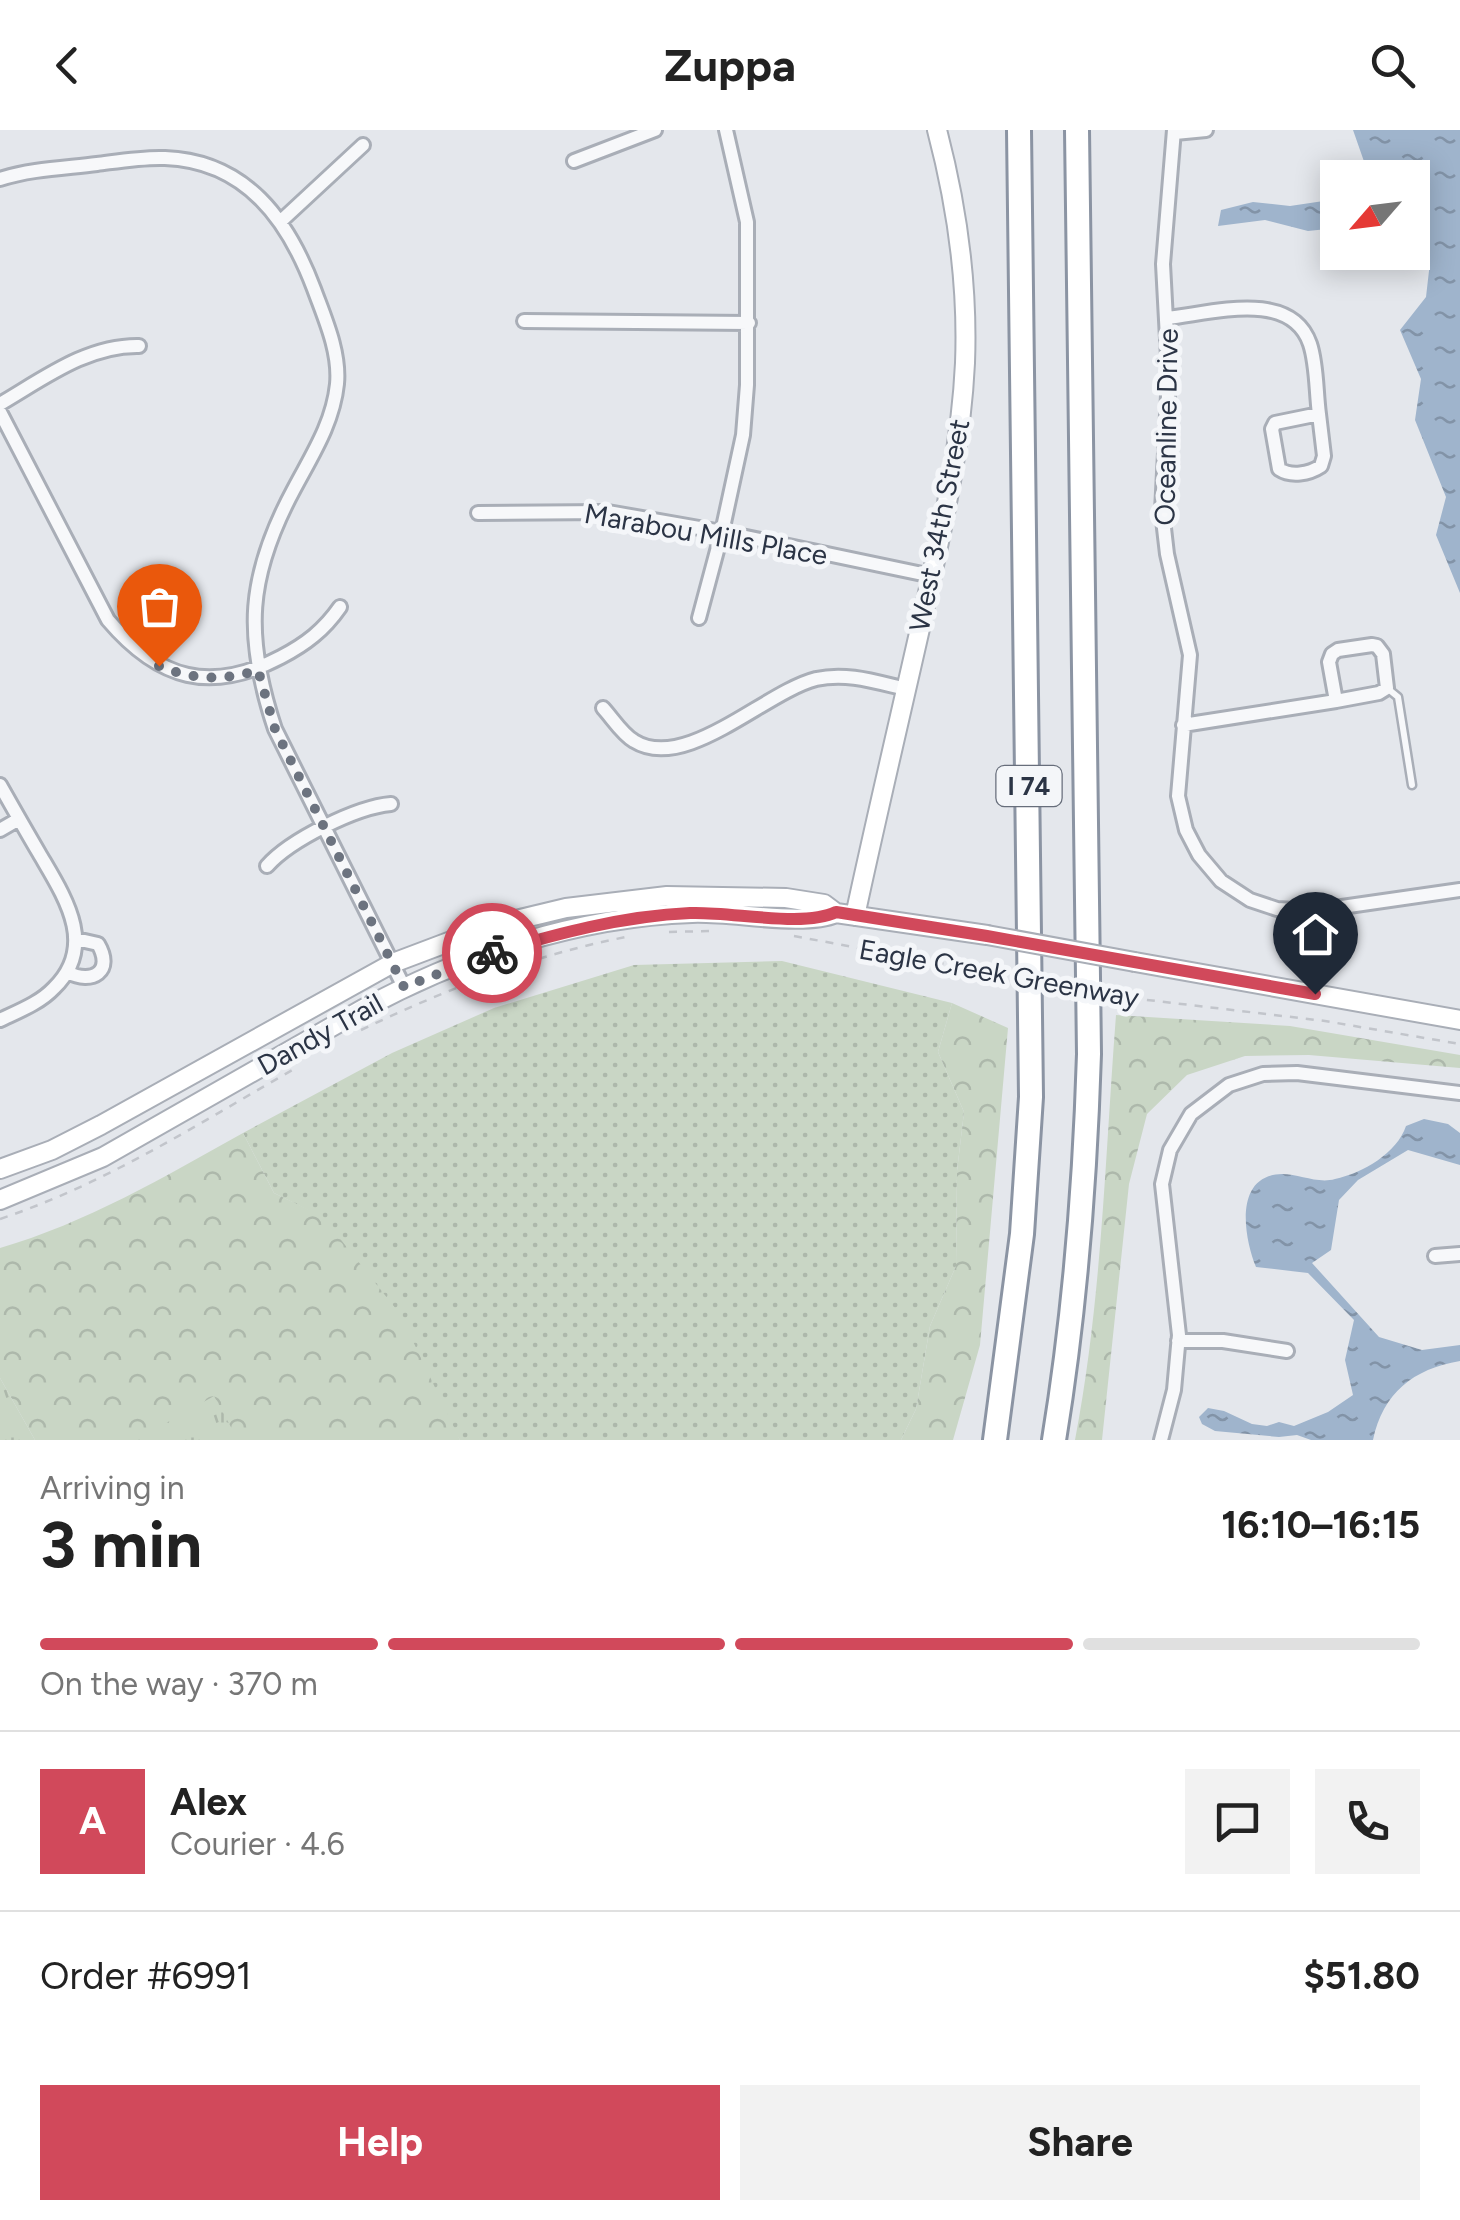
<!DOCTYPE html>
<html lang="en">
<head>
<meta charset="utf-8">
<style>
	body { margin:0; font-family:Figtree,sans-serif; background:#f2f2f2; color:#222; height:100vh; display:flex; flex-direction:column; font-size:38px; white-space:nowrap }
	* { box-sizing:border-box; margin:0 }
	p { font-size:32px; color:#767676 }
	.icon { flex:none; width:55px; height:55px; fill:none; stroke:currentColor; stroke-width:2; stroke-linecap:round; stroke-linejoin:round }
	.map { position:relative; height:1310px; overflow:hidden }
	.details { display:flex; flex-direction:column; background:#fff; flex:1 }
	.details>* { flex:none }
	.needle { width:65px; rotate:242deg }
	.controls { position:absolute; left:1320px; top:30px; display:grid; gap:20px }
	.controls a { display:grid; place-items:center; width:110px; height:110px; border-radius:0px; background:#fff; box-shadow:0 5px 25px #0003; font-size:50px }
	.pin { position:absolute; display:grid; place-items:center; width:85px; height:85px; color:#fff; margin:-102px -42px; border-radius:50% 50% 50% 0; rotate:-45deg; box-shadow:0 0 10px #0007 }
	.pin .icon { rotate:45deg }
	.courier { position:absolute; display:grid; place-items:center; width:100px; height:100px; margin:-50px; border:8px solid #d1495b; border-radius:50%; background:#fff; color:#222; box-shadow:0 2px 12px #0007 }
	.summary em { font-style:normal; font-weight:700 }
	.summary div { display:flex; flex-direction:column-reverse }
	.summary { display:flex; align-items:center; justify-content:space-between; height:170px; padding:0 40px }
	h1 { font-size:65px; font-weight:700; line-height:75px }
	.bar { display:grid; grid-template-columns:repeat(4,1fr); gap:15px 10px; align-content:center; height:120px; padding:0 40px }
	.bar i { height:12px; border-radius:8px; background:#e0e0e0 }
	.bar .active { background:#d1495b }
	.bar p { grid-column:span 4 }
	.line { display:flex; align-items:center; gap:25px; padding:0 40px; border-top:2px solid #e0e0e0 }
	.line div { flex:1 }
	.round { display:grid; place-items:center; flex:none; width:105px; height:105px; border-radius:0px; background:#f2f2f2 }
	.cta { display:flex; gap:20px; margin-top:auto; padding:20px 40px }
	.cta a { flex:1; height:115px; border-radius:0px; background:#d1495b; color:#fff; font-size:40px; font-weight:700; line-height:115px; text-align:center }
	.cta a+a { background:#f2f2f2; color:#222 }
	header { display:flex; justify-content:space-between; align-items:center; height:130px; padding:0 40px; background:#fff; font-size:45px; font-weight:700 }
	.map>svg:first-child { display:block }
	.grass { fill:url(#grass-dots) }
	.forest { fill:url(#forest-crowns) }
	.park { fill:url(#park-tufts) }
	.water { fill:url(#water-ripples) }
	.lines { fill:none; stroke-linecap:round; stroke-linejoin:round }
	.lane-casing { stroke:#a9aeb7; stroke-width:11 }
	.street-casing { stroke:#a9aeb7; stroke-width:18 }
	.secondary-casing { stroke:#a9aeb7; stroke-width:22 }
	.highway-casing { stroke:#8b94a3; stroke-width:28 }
	.path { stroke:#c2c5cb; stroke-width:2.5; stroke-dasharray:8 8; stroke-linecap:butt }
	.lane { stroke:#f7f8fa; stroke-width:6 }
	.street { stroke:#f7f8fa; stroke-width:12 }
	.secondary { stroke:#fff; stroke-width:18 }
	.highway { stroke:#fff; stroke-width:22 }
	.secondary-bridge-casing { stroke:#a9aeb7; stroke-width:22; stroke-linecap:butt }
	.path-bridge { stroke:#c2c5cb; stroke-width:2.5; stroke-dasharray:8 8; stroke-linecap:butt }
	.secondary-bridge { stroke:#fff; stroke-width:18 }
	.done { stroke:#6c737f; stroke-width:10; stroke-dasharray:0 18 }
	.route { stroke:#d1495b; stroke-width:12 }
	.labels { text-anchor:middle; stroke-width:10; stroke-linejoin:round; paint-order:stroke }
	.shield { fill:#f4f6f9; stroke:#676e7b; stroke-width:2.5 }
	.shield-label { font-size:25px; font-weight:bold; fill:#2b3445 }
	.street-label { font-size:28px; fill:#2b3445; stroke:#f4f6f9 }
</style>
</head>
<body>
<header><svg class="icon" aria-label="back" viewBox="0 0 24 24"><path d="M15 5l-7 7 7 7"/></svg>Zuppa<svg class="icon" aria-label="search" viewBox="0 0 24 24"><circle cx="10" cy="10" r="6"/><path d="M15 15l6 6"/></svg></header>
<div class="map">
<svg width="1460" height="1310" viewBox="0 0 1460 1310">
	<defs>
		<pattern id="grass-dots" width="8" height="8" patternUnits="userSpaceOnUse" patternTransform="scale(2.5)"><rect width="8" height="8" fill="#c9d6c5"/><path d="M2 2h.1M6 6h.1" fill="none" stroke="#adb8ab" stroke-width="1.8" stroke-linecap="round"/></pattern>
		<pattern id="forest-crowns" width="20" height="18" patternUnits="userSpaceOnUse" patternTransform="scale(2.5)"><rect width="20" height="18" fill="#c9d6c5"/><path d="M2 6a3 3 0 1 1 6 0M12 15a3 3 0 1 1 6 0" fill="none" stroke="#adb8ab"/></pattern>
		<pattern id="park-tufts" width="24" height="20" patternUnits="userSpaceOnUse" patternTransform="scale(2.5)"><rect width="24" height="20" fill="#c9d6c5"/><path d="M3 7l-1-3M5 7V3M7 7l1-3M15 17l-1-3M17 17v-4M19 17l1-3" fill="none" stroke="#adb8ab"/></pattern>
		<pattern id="water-ripples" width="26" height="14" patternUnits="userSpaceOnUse" patternTransform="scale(2.5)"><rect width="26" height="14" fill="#9fb4cc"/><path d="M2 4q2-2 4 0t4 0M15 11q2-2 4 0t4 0" fill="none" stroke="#8293a7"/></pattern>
	</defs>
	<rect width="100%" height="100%" fill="#e4e7ec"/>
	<!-- grass -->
	<path class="grass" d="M782,831L952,873L938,922L964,982L957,1041L956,1136L930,1196L916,1279L901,1310H460L322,1087L274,1063L243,1003L392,923L494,878L634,835Z"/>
	<!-- forest -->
	<path class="forest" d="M952,873L1008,898L980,1215L953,1310H901L916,1279L930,1196L956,1136L957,1041L964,982L938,922Z
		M1116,885L1290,896L1460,925V938L1309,925L1245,926L1187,945L1147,984L1129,1054L1102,1310H1075C1102,1169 1105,1027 1116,885Z
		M243,1003L274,1063L322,1086L400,1184L460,1310H35L0,1248V1118C86,1093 164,1047 243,1003Z"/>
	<!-- park -->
	<path class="park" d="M0,1248L35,1310H0Z
		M214,1266L238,1310H136Z"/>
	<!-- water -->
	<path class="water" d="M1353,0H1460V463L1436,405L1446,367L1415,290L1421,249L1400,200L1426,167L1430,132L1413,96L1412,48L1366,47L1367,40Z
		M1337,69V98L1308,101L1265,90L1218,96L1221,80L1253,72L1290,76Z
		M1424,989L1448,994L1460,1003V1035L1408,1020L1358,1050L1339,1070L1331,1120L1312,1133L1379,1207L1422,1220L1460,1215V1231C1413,1239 1383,1263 1373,1310H1311L1297,1305L1279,1307L1215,1301L1202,1294L1199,1287L1208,1278L1224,1281L1252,1294L1267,1296L1279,1292L1294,1296L1328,1282L1353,1265L1345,1230L1354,1190L1308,1143L1256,1137C1244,1108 1233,1045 1282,1044C1299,1044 1318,1054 1335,1049C1363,1043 1397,1023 1406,996Z"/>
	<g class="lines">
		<defs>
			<path id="lane" d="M1387,558L1398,567L1412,655"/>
			<path id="street" d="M1174,0L1163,134L1169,246L1162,381L1167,424L1190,525L1178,666L1186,700L1199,725L1221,751L1250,770L1277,779L1314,781L1460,760
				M1175,3L1206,0
				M574,31L655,0
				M0,49C31,39 65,38 97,34C120,31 143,27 165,28C246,31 288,90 314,159C325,189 340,222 337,254C333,293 312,325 294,359C247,446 244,506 275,599L404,857
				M281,91L363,15
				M1167,188C1209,184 1291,158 1310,214C1317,235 1316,262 1319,284
				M524,191L749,193
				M0,274C43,249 87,215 139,216
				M0,282L108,490C159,550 211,564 281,527C306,514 324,500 340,477
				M1319,284L1324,326L1321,336C1309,344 1291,347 1279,339L1272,299L1275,293Z
				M478,383L608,382L722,402L932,446
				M699,488L722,402L743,305L747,255V92L726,0
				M1372,515L1377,516L1383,524L1387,558L1379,563L1336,571L1329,532L1332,524L1338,520Z
				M603,578C613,589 622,604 634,611C685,643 765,562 816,549C847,542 876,552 906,559
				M1183,595L1336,571
				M0,655C13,678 26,701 39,723C64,766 98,815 54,858C40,873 19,881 0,890
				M0,700L19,689
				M267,736C290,710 356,677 391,674
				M67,842C93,855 114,841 98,814L76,809
				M1435,1126L1460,1124
				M1178,1211H1223L1287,1221
				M1161,1310L1174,1260L1179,1205L1162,1054L1170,1020L1191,984L1229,955L1263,944L1297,943L1460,963"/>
			<path id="secondary" d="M855,786C877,684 901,583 924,481C942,399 961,318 965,233C968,155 957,76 937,0
				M1135,832L1460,890
				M0,1039L52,1020L101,995L393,833L491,796L566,778L667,766L786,768L824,774L836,783L987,805
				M0,1070L103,1027L363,879C462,825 578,787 692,783C732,781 803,797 836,783"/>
			<path id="highway" d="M995,1310L1022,1104L1031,967L1019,0
				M1054,1310C1075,1182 1085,1053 1089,924L1077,0"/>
		</defs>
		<!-- lane casing -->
		<use href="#lane" class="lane-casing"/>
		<!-- street casing -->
		<use href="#street" class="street-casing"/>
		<!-- secondary casing -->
		<use href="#secondary" class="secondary-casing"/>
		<!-- highway casing -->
		<use href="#highway" class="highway-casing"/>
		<!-- path -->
		<path class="path" d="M669,802L711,801
			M794,806L999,844
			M1131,868L1325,891L1460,914
			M361,900C447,859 533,825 626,807
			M0,1089C105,1054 198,994 294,939"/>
		<!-- lane -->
		<use href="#lane" class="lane"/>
		<!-- street -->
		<use href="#street" class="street"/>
		<!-- secondary -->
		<use href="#secondary" class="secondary"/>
		<!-- highway -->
		<use href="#highway" class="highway"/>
		<defs>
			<path id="secondary-bridge" d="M987,805L1135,832"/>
		</defs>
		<!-- secondary-bridge casing -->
		<use href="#secondary-bridge" class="secondary-bridge-casing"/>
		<!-- path-bridge -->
		<path class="path-bridge" d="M999,844L1131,868"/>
		<!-- secondary-bridge -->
		<use href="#secondary-bridge" class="secondary-bridge"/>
	</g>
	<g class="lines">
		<!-- done -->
		<path class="done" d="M159,536C192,550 224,551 258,540L275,599L404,857L492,823"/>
		<!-- route -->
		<path class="route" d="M492,823C556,804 622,786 690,783C730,781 803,798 836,782L987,806L1315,864"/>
	</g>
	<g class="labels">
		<!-- shield labels -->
		<rect class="shield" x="996.5" y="636" width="65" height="40" rx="8"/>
		<g class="shield-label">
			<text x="1029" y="665">I 74</text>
		</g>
		<!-- street labels -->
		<g class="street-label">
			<text transform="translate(1166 297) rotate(-89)" y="10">Oceanline Drive</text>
			<text transform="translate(939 395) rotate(-79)" y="10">West 34th Street</text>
			<text transform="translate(706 404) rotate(10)" y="10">Marabou Mills Place</text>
			<text transform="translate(999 843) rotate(10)" y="10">Eagle Creek Greenway</text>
			<text transform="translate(320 904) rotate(-29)" y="10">Dandy Trail</text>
		</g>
	</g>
</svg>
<div class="controls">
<a><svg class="needle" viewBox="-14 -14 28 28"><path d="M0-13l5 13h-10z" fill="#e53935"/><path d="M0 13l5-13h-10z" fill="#767676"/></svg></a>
</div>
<div class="pin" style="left:159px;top:536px;background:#ea580c"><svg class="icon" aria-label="bag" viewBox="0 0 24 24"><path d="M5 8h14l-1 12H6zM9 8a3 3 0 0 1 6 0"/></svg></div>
<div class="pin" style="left:1315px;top:864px;background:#1f2937"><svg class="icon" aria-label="home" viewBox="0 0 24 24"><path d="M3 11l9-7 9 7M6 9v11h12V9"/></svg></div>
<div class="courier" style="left:492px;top:823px"><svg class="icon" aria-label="bike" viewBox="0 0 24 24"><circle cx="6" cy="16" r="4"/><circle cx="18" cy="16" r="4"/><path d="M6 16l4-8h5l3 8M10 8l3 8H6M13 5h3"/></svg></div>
</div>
<section class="details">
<div class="summary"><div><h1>3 min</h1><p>Arriving in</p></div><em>16:10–16:15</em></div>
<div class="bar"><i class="active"></i><i class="active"></i><i class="active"></i><i></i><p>On the way · 370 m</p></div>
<div class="line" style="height:180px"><b class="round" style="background:#d1495b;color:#fff">A</b><div><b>Alex</b><p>Courier · 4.6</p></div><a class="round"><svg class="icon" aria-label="chat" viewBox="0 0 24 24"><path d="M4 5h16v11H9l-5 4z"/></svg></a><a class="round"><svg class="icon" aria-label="phone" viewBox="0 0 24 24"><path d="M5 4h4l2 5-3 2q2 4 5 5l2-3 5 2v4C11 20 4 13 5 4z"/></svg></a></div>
<div class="line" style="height:130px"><div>Order #6991</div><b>$51.80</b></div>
<div class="cta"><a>Help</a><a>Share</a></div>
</section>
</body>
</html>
